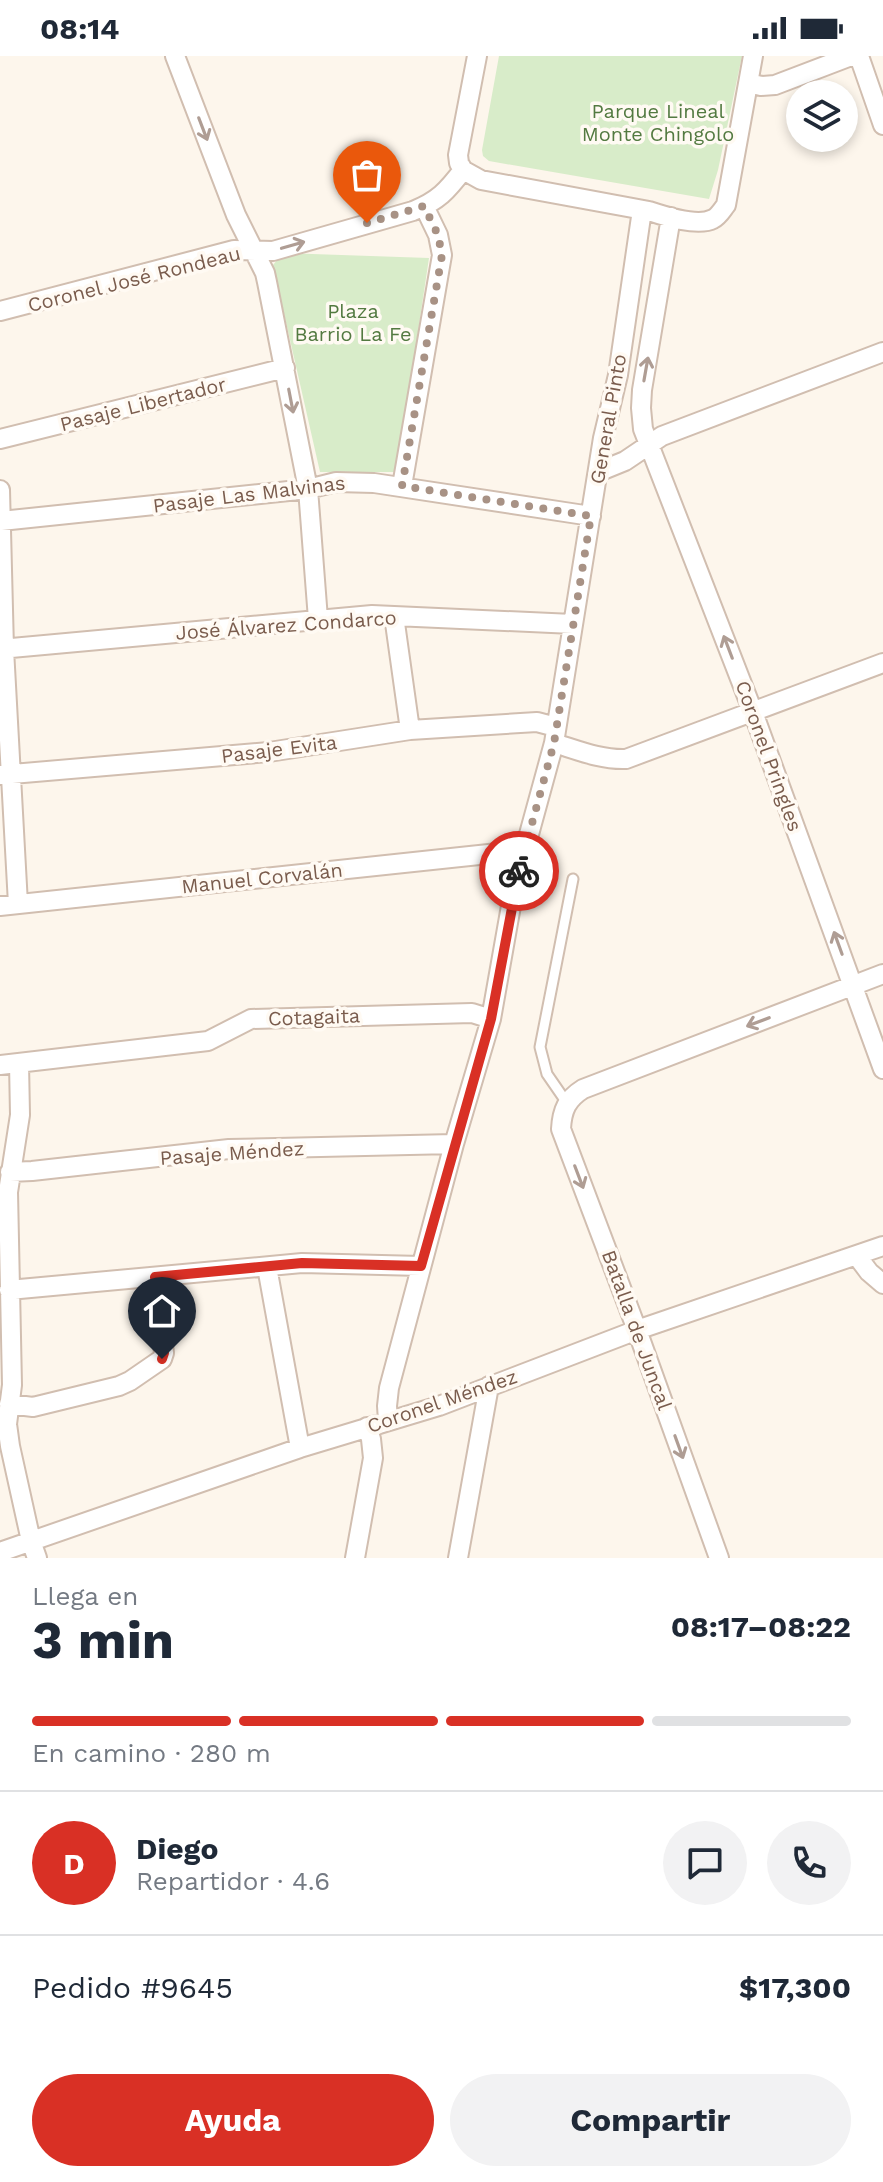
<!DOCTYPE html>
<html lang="es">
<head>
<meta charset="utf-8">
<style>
	body { margin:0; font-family:"Work Sans",sans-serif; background:#f2f2f3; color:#1f2937; height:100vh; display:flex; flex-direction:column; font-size:30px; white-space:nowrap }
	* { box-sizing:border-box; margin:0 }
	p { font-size:26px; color:#747a83 }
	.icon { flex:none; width:44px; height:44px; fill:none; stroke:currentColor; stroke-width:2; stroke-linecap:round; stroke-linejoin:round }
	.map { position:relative; height:1502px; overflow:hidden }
	.drawer { display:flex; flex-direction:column; background:#fff; flex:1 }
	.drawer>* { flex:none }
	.buttons { position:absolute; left:786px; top:24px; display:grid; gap:16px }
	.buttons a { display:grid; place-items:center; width:72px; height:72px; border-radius:50%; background:#fff; box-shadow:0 4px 12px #0003; font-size:40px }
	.pin { position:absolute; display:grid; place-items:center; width:68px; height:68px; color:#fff; margin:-82px -34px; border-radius:50% 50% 50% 0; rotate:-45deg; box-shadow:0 0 8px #0007 }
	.pin .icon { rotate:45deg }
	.courier { position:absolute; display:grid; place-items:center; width:80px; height:80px; margin:-40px; border:6px solid #d93025; border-radius:50%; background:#fff; color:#222; box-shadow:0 2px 10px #0007 }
	.headline em { font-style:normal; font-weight:700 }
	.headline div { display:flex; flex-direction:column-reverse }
	.headline { display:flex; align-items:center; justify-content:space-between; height:136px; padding:0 32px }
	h1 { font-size:52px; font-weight:700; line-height:60px }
	.bar { display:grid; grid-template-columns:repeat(4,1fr); gap:12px 8px; align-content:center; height:96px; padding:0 32px }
	.bar i { height:10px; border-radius:6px; background:#e0e1e3 }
	.bar .active { background:#d93025 }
	.bar p { grid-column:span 4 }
	.line { display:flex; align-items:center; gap:20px; padding:0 32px; border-top:2px solid #e0e1e3 }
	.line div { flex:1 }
	.round { display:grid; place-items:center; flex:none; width:84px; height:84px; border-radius:42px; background:#f2f2f3 }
	.cta { display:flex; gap:16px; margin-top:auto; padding:16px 32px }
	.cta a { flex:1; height:92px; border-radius:48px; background:#d93025; color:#fff; font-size:32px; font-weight:700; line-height:92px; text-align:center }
	.cta a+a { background:#f2f2f3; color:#1f2937 }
	.status { display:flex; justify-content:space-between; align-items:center; height:56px; padding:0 40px; background:#fff; direction:ltr }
	.status svg { height:22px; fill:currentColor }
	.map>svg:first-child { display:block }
	.green { fill:#d8ecc9 }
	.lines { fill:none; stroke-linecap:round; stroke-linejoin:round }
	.lane-casing { stroke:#d1beb0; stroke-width:13 }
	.street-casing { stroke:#d1beb0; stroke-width:22 }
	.lane { stroke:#fff; stroke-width:9 }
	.street { stroke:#fff; stroke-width:18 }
	.oneway { stroke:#af9d94 }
	.done { stroke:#a89285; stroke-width:8; stroke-dasharray:0 14.4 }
	.route { stroke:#d93025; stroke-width:10 }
	.labels { text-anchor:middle; stroke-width:7; stroke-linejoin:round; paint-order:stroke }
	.park-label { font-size:20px; fill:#537a41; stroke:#fffaf3 }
	.street-label { font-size:20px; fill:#7a5c4d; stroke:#fffaf3 }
</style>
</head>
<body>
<div class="status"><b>08:14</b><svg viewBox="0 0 49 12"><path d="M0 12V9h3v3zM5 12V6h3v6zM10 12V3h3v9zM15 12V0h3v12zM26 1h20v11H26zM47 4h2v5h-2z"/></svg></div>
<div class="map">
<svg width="883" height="1502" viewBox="0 0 883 1502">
	<rect width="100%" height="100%" fill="#fdf6ec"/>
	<!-- green -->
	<path class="green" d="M499,0H742L718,114L709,143L489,105L483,100L482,94Z
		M283,197L429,202L397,416H320L273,209Z"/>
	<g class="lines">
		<defs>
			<path id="lane" d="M567,1047L547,1018L540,991L573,823"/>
			<path id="street" d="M175,0L236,159L265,217L267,226L308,433L318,563
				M859,0L883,69
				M749,27L761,30L775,29L851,0
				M463,114L481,124L649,155C664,160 698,171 713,163C719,160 722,154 726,149L753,0
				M463,114L459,107L458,99L477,0
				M671,161L642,334L641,352L643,373L753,656L883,1013
				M0,255L234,194L273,195L413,155C438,145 447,135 463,114
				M0,383L285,312
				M598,416L625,405L662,380L883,296
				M402,430L442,199L438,179L424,150
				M0,434L4,593L18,848
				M1,465L308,433L336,426L374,427L591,460
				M394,560L410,674
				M0,593L372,559L573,568
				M554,687C577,694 601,704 626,703L883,607
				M0,719L269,696L410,674L537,666L556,671
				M0,850L498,797L523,801
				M19,1007L20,1059L8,1136L12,1329L7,1368L10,1390L31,1485L37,1502
				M0,1009L208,985L251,963L472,957L491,963
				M10,1116L32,1115L229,1093L454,1088
				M857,1200L869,1216L883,1228
				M267,1211L300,1392
				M9,1234L302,1207L421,1210
				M9,1348L33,1351L119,1330L130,1325L162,1303L164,1297L155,1221
				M388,1365L387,1350L389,1332L454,1088L491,963L514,833L554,687L603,382L618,319L642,154
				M0,1496L300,1392L439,1350L637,1274L883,1190
				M355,1502L373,1402L371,1383L367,1371
				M458,1502L489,1330
				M719,1502L637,1274L561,1073C562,1054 567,1043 583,1033L883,918"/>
		</defs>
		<!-- lane casing -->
		<use href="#lane" class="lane-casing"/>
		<!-- street casing -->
		<use href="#street" class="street-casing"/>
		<!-- lane -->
		<use href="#lane" class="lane"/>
		<!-- street -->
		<use href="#street" class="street"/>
	</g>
	<!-- one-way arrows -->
	<defs><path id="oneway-shaft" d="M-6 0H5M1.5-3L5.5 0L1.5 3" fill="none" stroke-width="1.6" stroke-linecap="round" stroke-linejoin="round" transform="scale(2)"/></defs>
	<g class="oneway">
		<use href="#oneway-shaft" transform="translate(203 73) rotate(69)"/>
		<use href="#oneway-shaft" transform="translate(293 189) rotate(-16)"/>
		<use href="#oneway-shaft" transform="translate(646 313) rotate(-80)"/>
		<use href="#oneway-shaft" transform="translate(291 345) rotate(79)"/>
		<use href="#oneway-shaft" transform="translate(728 591) rotate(-111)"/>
		<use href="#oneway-shaft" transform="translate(838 887) rotate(-110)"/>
		<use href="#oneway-shaft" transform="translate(758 966) rotate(159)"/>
		<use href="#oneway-shaft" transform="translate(579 1121) rotate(69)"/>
		<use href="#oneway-shaft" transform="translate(679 1391) rotate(70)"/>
	</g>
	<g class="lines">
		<!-- done -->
		<path class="done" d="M367,167L424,150L438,179L442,199L402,430L591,460L554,687L519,815"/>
		<!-- route -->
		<path class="route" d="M162,1303L164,1297L155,1221L302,1207L421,1210L491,963L519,815"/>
	</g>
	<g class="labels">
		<!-- park labels -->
		<g class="park-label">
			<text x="658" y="62">Parque Lineal<tspan x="658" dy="23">Monte Chingolo</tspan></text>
			<text x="353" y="262">Plaza<tspan x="353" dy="23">Barrio La Fe</tspan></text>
		</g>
		<!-- street labels -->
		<g class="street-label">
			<text transform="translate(134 223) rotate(-14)" y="7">Coronel José Rondeau</text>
			<text transform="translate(143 348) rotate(-14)" y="7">Pasaje Libertador</text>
			<text transform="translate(608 363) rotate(-80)" y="7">General Pinto</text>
			<text transform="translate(249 438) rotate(-7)" y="7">Pasaje Las Malvinas</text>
			<text transform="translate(286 569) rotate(-4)" y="7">José Álvarez Condarco</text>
			<text transform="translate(279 693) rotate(-7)" y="7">Pasaje Evita</text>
			<text transform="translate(769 700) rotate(70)" y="7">Coronel Pringles</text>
			<text transform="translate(262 822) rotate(-6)" y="7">Manuel Corvalán</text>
			<text transform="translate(314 961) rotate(-2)" y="7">Cotagaita</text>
			<text transform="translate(232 1097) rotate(-4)" y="7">Pasaje Méndez</text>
			<text transform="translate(637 1274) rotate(70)" y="7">Batalla de Juncal</text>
			<text transform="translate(442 1345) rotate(-19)" y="7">Coronel Méndez</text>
		</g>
	</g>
</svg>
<div class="buttons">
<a><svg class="icon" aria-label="layers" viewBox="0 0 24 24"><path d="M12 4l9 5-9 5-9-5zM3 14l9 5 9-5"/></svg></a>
</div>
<div class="pin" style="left:367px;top:167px;background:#ea580c"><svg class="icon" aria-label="bag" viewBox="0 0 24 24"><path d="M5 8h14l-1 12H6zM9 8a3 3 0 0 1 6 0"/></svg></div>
<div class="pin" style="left:162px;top:1303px;background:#1f2937"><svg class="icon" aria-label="home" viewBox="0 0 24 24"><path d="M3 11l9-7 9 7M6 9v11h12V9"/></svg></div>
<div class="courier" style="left:519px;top:815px"><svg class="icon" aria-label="bike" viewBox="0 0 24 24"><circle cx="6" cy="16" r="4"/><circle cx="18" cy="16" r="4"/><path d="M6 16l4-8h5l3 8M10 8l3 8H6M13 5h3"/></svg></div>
</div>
<section class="drawer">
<div class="headline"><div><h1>3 min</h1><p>Llega en</p></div><em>08:17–08:22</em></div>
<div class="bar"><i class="active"></i><i class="active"></i><i class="active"></i><i></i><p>En camino · 280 m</p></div>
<div class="line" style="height:144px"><b class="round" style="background:#d93025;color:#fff">D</b><div><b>Diego</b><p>Repartidor · 4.6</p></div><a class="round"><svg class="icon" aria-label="chat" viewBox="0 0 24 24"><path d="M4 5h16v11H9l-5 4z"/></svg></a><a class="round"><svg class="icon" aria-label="phone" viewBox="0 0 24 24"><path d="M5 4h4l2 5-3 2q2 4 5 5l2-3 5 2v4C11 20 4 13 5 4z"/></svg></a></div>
<div class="line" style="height:104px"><div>Pedido #9645</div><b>$17,300</b></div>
<div class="cta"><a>Ayuda</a><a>Compartir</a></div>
</section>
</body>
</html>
